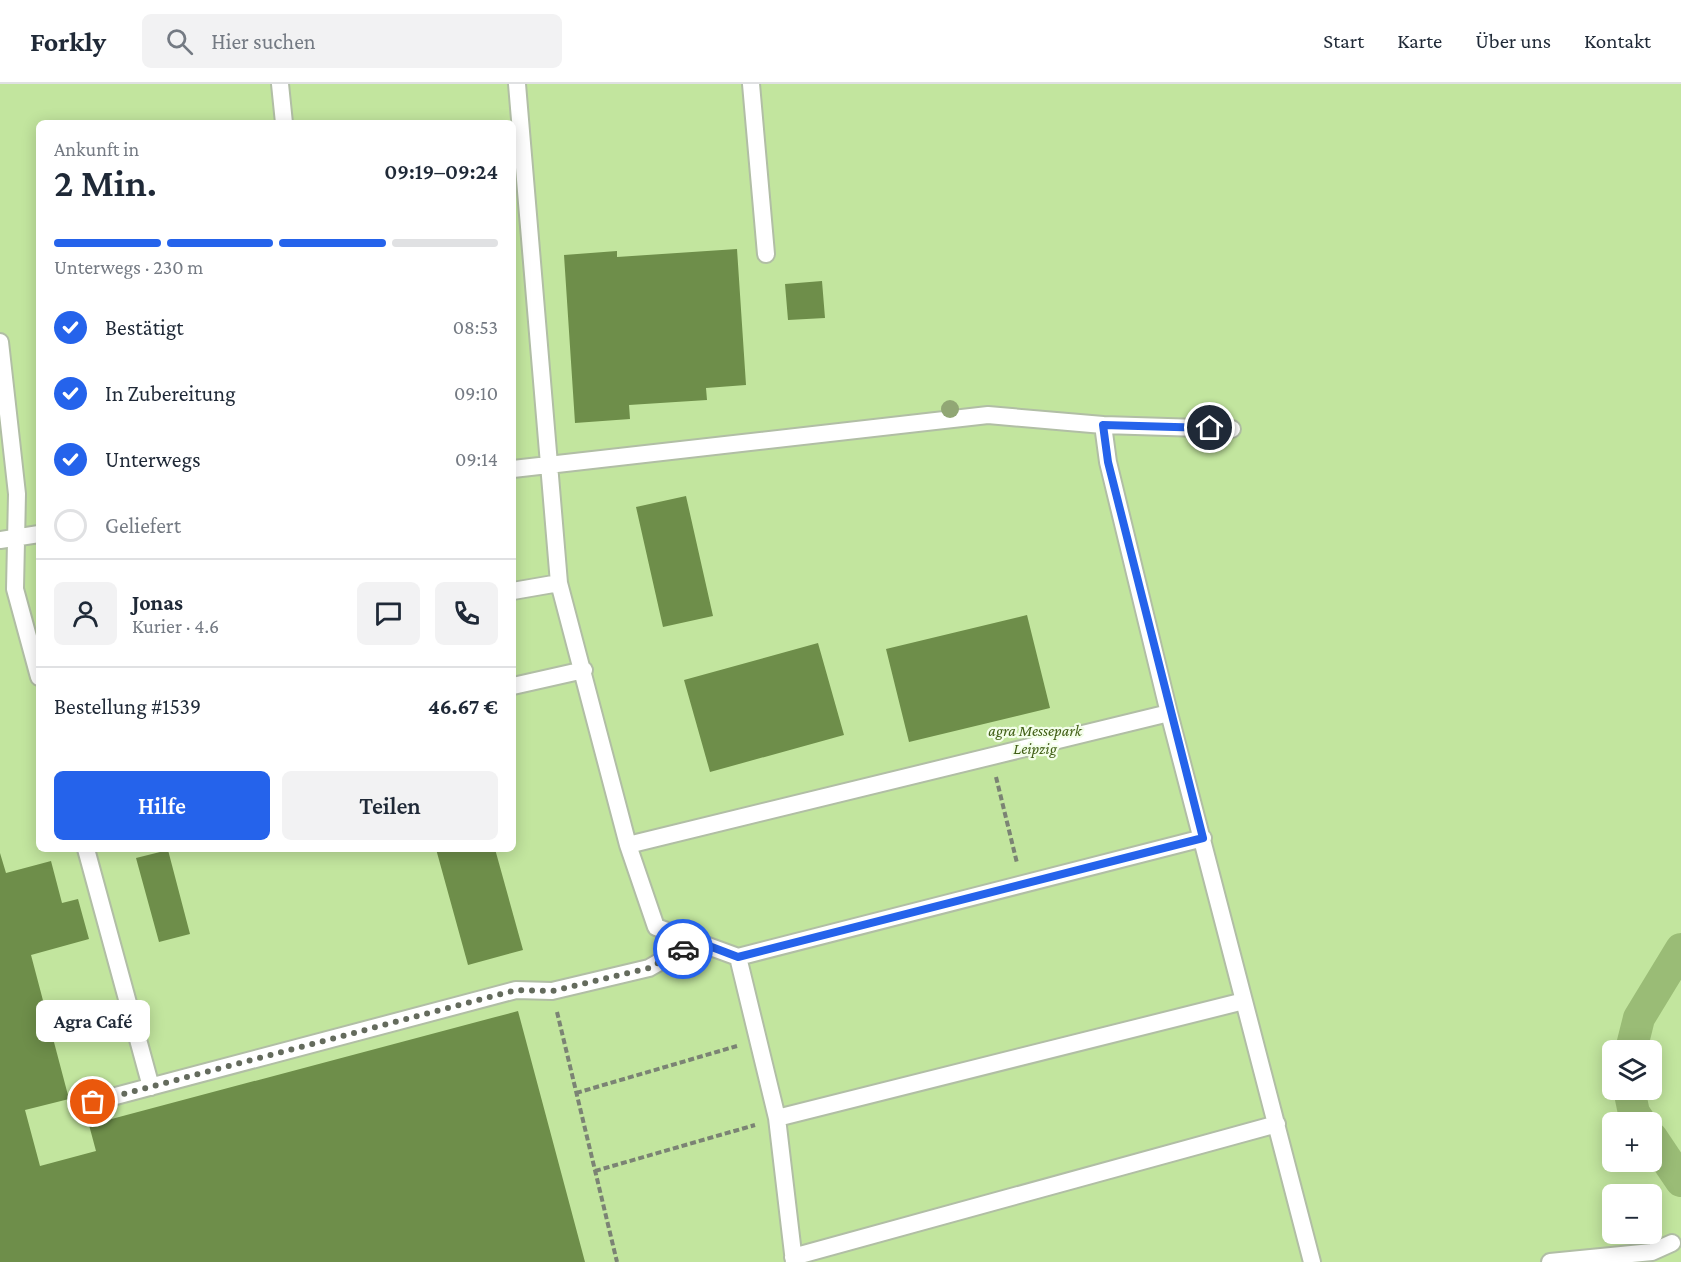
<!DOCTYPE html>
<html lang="de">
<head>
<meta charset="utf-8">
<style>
	body { margin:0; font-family:"Crimson Pro",serif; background:#f2f2f3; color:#1f2937; height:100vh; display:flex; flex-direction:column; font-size:22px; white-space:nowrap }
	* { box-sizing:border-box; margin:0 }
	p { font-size:20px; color:#747a83 }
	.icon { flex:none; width:33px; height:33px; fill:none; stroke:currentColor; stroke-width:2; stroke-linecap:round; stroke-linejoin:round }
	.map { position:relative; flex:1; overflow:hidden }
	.details { position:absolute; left:36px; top:36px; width:480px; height:732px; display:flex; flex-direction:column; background:#fff; border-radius:9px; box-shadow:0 3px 15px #0003 }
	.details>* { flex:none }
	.buttons { position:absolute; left:1602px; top:956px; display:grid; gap:12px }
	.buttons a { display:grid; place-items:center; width:60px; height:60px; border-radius:9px; background:#fff; box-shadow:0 3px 15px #0003; font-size:30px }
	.pin { position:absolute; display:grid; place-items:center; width:51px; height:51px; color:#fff; margin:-26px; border:3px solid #fff; border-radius:50%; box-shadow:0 2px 6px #0007 }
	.courier { position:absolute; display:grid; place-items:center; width:60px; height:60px; margin:-30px; border:4px solid #2563eb; border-radius:50%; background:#fff; color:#222; box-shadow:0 2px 8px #0007 }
	.bubble { position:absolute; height:42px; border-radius:9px; background:#fff; box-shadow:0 3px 15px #0003; font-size:20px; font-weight:600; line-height:42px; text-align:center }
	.head em { font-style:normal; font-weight:600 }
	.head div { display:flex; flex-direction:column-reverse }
	.head { display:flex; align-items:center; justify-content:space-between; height:102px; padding:0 18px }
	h1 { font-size:39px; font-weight:600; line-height:45px }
	.bar { display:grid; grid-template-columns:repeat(4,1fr); gap:9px 6px; align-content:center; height:72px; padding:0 18px }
	.bar i { height:8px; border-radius:4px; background:#e0e1e3 }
	.bar .active { background:#2563eb }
	.bar p { grid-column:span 4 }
	.line { display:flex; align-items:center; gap:15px; padding:0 18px; border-top:2px solid #e0e1e3 }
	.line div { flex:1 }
	.round { display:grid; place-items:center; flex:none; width:63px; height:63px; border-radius:9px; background:#f2f2f3 }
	ol { padding:0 18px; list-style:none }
	li { display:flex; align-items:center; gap:18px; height:66px }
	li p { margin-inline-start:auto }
	li .icon { padding:6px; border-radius:50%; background:#2563eb; color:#fff; stroke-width:4 }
	li:last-child { color:#747a83 }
	li i { width:33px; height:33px; border:3px solid #e0e1e3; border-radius:50% }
	.button { display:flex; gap:12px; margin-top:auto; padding:12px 18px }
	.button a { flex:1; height:69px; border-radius:9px; background:#2563eb; color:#fff; font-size:24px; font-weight:600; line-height:69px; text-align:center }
	.button a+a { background:#f2f2f3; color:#1f2937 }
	header { display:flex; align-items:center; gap:36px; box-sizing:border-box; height:84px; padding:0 30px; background:#fff; border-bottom:2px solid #e0e1e3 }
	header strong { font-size:28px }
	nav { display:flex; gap:33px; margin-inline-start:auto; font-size:21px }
	.search { width:420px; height:54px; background:#f2f2f3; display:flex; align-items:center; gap:15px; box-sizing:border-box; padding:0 21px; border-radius:9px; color:#747a83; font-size:22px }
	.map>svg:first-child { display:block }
	.green { fill:#c2e59e; fill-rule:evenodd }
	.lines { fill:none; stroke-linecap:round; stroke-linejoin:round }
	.canal { stroke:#9abc76; stroke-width:32 }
	.building { fill:#6e8e4a }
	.service-casing { stroke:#b1bea5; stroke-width:20 }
	.path { stroke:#7b8374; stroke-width:4; stroke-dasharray:6 3; stroke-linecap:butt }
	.service { stroke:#fff; stroke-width:16 }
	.tree { fill:#91a775 }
	.done { stroke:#646b5d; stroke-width:6; stroke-dasharray:0 10.8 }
	.route { stroke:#2563eb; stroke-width:8 }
	.labels { text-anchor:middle; stroke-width:4.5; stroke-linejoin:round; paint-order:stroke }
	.park-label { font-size:16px; font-style:italic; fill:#415f16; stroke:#f3fee9 }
</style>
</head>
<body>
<header>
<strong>Forkly</strong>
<div class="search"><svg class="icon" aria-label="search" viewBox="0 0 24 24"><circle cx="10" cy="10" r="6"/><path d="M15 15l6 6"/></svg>Hier suchen</div>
<nav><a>Start</a><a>Karte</a><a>Über uns</a><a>Kontakt</a></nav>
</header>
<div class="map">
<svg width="1681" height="1178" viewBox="0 0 1681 1178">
	<rect width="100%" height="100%" fill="#f3fee9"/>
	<!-- green -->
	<path class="green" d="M0,0H1681V1178H0ZM39,39H513V765H39ZM1612,966H1652V1005H1612ZM1612,1038H1652V1077H1612ZM1612,1110H1652V1149H1612Z"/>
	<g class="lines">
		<!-- canal -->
		<path class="canal" d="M1631,966L1639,934L1681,865
			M1629,1005L1634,1029L1640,1038
			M1652,1054L1681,1097"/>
	</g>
	<!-- building -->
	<path class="building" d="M737,165L746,301L706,304L707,316L629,321L630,335L575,339L564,171L617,167V173Z
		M822,197L825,234L788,236L785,200Z
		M686,412L713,532L663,543L636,423Z
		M1027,531L1050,624L909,658L886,565Z
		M818,559L844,651L710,688L684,596Z
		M436,765H495L523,866L468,881Z
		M168,766L190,850L159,858L136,774Z
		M0,769L6,789L51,777L62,819L78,815L89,855L31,871L69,1015L25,1026L40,1082L96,1067L89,1041L518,927L585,1178H0Z"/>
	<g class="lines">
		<defs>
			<path id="service" d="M280,0L284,39
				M517,0L559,499L628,761L656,843L738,873L777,1034L794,1178
				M751,0L766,170
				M0,258L17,410L15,505L39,593
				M1103,341L1232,345
				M513,385L988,331L1103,341L1108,378L1169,629L1312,1178
				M0,456L39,450
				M513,507L559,499
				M513,602L584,586
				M628,761L1169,629
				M86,765L151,1003
				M738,873L1203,754
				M93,1018L516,906L552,907L649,884L696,857
				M777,1034L1244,917
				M793,1173L1277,1040
				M1550,1178L1652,1168L1672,1159"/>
		</defs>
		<!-- service casing -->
		<use href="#service" class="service-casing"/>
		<!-- path -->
		<path class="path" d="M996,693L1017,779
			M557,928L617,1178
			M576,1009L737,962
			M595,1087L755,1041"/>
		<!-- service -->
		<use href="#service" class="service"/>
	</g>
	<!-- trees -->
	<circle class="tree" cx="950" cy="325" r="9"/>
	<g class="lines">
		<!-- done -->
		<path class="done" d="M93,1018L516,906L552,907L649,884L683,865"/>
		<!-- route -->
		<path class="route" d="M683,865L696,857L738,873L1203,754L1108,378L1103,341L1210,344"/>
	</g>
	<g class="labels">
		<!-- park labels -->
		<g class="park-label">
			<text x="1035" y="652">agra Messepark<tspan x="1035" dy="18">Leipzig</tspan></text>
		</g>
	</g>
</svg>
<div class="buttons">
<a><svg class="icon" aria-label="layers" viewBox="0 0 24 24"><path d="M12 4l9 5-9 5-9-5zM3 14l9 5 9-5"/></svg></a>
<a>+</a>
<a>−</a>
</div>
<div class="pin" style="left:93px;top:1018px;background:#ea580c"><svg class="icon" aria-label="bag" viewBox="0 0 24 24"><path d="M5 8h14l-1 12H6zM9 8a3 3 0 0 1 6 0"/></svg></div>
<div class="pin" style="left:1210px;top:344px;background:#1f2937"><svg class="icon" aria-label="home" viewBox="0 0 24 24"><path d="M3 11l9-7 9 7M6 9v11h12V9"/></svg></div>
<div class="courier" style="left:683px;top:865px"><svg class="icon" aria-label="car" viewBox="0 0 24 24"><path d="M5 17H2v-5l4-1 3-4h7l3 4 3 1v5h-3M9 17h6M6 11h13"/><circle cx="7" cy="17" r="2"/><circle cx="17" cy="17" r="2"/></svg></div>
<div class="bubble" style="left:36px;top:916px;width:114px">Agra Café</div>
<section class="details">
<div class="head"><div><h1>2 Min.</h1><p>Ankunft in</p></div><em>09:19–09:24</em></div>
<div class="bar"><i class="active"></i><i class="active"></i><i class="active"></i><i></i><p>Unterwegs · 230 m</p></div>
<ol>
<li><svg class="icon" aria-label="check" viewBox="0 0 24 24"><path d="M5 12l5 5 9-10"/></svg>Bestätigt<p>08:53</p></li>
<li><svg class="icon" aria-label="check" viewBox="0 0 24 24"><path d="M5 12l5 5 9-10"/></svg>In Zubereitung<p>09:10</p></li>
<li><svg class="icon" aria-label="check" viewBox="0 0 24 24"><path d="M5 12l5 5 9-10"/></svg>Unterwegs<p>09:14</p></li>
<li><i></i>Geliefert</li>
</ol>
<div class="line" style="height:108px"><a class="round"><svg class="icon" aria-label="person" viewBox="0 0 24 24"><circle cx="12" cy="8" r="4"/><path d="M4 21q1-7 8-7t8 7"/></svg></a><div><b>Jonas</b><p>Kurier · 4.6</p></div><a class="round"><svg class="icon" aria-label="chat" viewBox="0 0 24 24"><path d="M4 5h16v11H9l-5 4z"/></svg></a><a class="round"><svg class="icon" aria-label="phone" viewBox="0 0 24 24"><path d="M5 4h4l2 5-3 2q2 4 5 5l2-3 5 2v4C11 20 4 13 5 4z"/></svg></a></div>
<div class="line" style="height:78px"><div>Bestellung #1539</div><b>46.67 €</b></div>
<div class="button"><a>Hilfe</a><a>Teilen</a></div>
</section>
</div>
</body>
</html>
